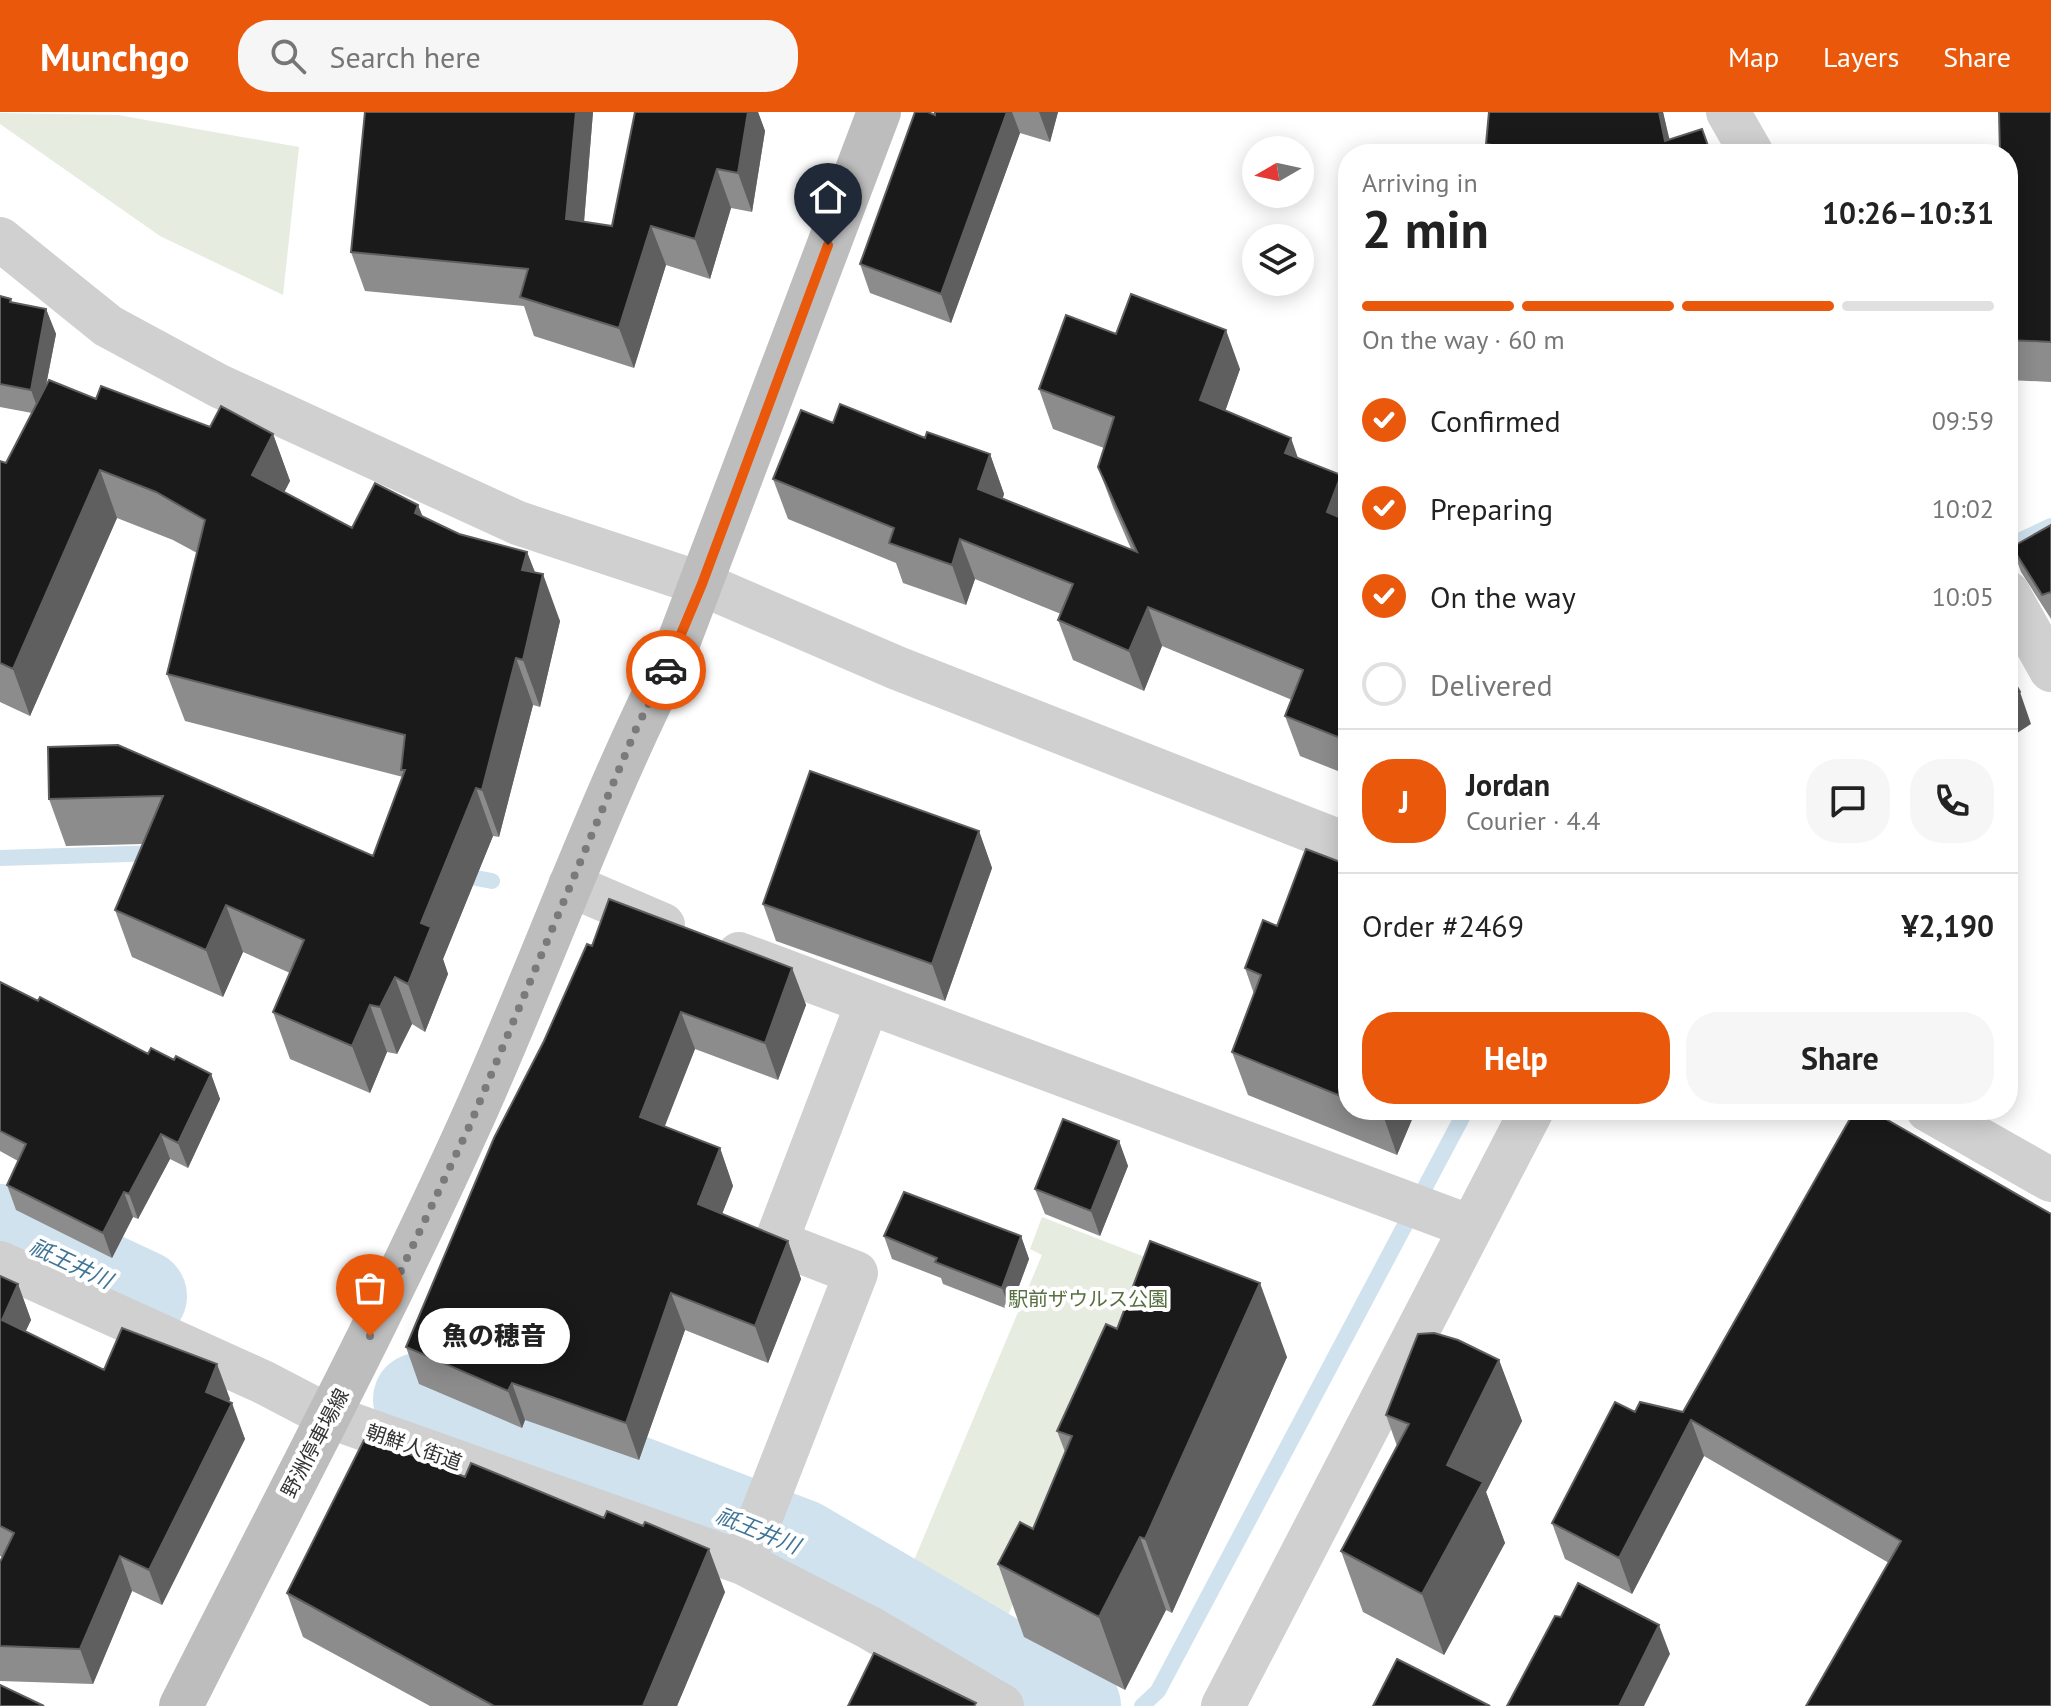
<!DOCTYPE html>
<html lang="en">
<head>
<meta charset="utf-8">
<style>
	body { margin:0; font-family:"PT Sans","Noto Sans JP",sans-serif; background:#f6f6f6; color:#222; height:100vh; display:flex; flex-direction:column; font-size:30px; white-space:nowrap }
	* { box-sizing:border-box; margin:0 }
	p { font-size:26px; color:#767676 }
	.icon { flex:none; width:44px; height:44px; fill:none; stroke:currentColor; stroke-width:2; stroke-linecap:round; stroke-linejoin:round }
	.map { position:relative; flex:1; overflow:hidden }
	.sheet { position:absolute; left:1338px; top:32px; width:680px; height:976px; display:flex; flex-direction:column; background:#fff; border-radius:32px; box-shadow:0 4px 20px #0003 }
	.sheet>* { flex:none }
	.needle { width:52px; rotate:261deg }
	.fabs { position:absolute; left:1242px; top:24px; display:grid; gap:16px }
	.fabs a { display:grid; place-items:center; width:72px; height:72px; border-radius:50%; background:#fff; box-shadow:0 4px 20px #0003; font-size:40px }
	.pin { position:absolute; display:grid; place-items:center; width:68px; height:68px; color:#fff; margin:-82px -34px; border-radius:50% 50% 50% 0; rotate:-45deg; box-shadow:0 0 8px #0007 }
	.pin .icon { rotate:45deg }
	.courier { position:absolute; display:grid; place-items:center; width:80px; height:80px; margin:-40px; border:6px solid #ea580c; border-radius:50%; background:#fff; color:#222; box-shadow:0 2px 10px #0007 }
	.bubble { position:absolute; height:56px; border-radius:28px; background:#fff; box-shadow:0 4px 20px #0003; font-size:26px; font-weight:800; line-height:56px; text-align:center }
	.headline em { font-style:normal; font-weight:800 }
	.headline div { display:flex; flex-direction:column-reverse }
	.headline { display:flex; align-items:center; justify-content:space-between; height:136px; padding:0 24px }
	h1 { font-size:52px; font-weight:800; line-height:60px }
	.bar { display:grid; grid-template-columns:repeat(4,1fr); gap:12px 8px; align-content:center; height:96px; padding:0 24px }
	.bar i { height:10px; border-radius:6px; background:#e0e0e0 }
	.bar .active { background:#ea580c }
	.bar p { grid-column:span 4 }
	.line { display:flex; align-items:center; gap:20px; padding:0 24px; border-top:2px solid #e0e0e0 }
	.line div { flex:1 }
	.round { display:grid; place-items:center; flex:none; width:84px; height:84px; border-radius:32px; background:#f6f6f6 }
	ol { padding:0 24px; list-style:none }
	li { display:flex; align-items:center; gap:24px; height:88px }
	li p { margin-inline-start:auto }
	li .icon { padding:8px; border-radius:50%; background:#ea580c; color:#fff; stroke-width:4 }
	li:last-child { color:#767676 }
	li i { width:44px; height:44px; border:4px solid #e0e0e0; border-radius:50% }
	.button { display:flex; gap:16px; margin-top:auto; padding:16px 24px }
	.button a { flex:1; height:92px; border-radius:32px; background:#ea580c; color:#fff; font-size:32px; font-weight:800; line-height:92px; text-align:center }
	.button a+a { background:#f6f6f6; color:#222 }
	header { display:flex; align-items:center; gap:48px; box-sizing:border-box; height:112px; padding:0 40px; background:#ea580c; color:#fff }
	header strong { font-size:38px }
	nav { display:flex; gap:44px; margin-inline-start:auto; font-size:28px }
	.search { width:560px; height:72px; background:#f6f6f6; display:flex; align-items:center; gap:20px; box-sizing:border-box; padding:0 28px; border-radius:32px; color:#767676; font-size:30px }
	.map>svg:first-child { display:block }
	.green { fill:#e6ecdf }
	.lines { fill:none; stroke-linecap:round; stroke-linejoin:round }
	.stream { stroke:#cfe2ee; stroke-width:16 }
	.river { stroke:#cfe2ee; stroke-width:92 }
	.minor { stroke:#d0d0d0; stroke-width:44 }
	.tertiary { stroke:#d0d0d0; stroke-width:44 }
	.secondary { stroke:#bdbdbd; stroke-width:44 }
	.wall { fill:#8c8c8c }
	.shaded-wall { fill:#5f5f5f }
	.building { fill:#1a1a1a; stroke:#5f5f5f; stroke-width:2 }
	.done { stroke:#7a7a7a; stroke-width:8; stroke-dasharray:0 14.4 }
	.route { stroke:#ea580c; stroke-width:10 }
	.labels { text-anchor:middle; stroke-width:8; stroke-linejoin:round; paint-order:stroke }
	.park-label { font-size:20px; fill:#56703f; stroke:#fff }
	.street-label { font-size:20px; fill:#333; stroke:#fff }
	.water-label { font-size:22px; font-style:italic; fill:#3f7597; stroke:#fff }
</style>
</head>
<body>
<header>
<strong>Munchgo</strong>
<div class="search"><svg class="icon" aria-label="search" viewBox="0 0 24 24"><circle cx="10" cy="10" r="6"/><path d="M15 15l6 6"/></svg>Search here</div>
<nav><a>Map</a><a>Layers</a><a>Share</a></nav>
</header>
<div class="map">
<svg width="2051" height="1594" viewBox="0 0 2051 1594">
	<rect width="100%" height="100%" fill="#fff"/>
	<!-- green -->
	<path class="green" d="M0,1L118,3L299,35L283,183L160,124L0,12Z
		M1042,1105L1168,1154L996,1529L907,1465L1042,1143L1030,1137Z"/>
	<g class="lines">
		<!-- stream -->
		<path class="stream" d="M2019,429L2051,414
			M0,746L161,741
			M454,762L492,769
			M1142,1594L1158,1579L1466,998"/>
		<!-- river -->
		<path class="river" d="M0,1118L141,1184
			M419,1287L800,1433L1075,1594"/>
		<!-- minor -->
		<path class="minor" d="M1728,0L1752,42
			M2008,481L2051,558
			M570,773L663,813
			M739,842L1471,1115
			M0,1151L263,1270L328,1304L743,1451L870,1516L1002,1594
			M743,1451L856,1161L776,1130L868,890
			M1223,1594L1532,998"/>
		<!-- tertiary -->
		<path class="tertiary" d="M0,127L108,214L219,274L518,411L702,472L897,556L1348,733
			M1928,998L2051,1068"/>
		<!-- secondary -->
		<path class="secondary" d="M181,1594C278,1401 380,1211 469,1014C540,858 596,695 674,542L879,0"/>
	</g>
	<!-- wall -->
	<path class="wall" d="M365,0H593L584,110L612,114L635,0H758L765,19L752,100L731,96L710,167L666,153L634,256L534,224L524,194L365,179L351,140Z
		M935,0H1058L1050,30L1020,21L951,211L870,181L860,152Z
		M1489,0H1663L1669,28L1711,42H1490L1486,32Z
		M2051,0V270L2008,268V42Z
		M0,184L11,187L12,191L46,197L56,222L46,274L210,315L273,322L290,369L284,380L352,416L418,393L423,405L459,422L527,440L535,460L560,509L540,595L533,593L499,725L493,724L443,847L448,862L425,920L412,912L397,942L387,940L370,981L290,947L273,900L290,861L243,840L223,885L132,845L115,798L143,732L66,734L49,687L48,635L373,744L403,665L185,609L167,562L197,441L173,428L117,406L30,604L0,590V349L6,351L32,301L0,295Z
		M1116,222L1240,257L1225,299L1298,346L1341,363L1348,382V663L1300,644L1285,604L1292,588L1162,534L1144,579L1073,548L1058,508L1061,502L975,467L966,493L903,471L896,451L788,407L773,367L833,311L925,326L990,342L1004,382L1003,386L1132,439L1113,395L1098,355L1104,336L1053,317L1039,277Z
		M2051,413V507L2021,460L2012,435Z
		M979,719L992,756L945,889L776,829L763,792Z
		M1348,753V998H1416L1397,1043L1248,983L1232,940L1254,882L1245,856Z
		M592,834L792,856L806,893L778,968L695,937L664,1014L720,1036L733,1074L722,1102L788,1129L801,1167L768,1251L685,1218L639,1348L525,1308L522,1316L419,1272L406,1235L544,929Z
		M0,870L148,942L174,948L211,962L220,987L188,1056L170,1047L138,1107L133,1105L112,1146L16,1098L7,1073L18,1049L0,1039Z
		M1855,998L2051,1594L1889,1451L1704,1344L1632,1482L1565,1447L1552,1411L1635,1300H1683Z
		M1119,1029L1128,1054L1100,1124L1045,1102L1035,1077Z
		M884,1124H1021L1029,1147L1010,1198L943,1172L941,1166L892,1147Z
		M0,1164L18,1172L31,1208L25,1220L104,1258L230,1287L229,1290L245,1327L162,1493L132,1479L93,1572L0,1569V1450L2,1445L0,1444Z
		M1117,1217L1287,1245L1172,1501L1166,1498L1125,1578L1024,1525L998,1452L1033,1417L1065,1340L1057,1319Z
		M1499,1248L1522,1309L1486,1380L1505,1431L1444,1543L1363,1500L1341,1439L1397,1334L1386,1303Z
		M725,1480L677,1594H430L303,1525L287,1481Z"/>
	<!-- shaded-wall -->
	<path class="shaded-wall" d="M576,0H593L581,146L566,107Z
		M748,0H758L765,19L752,100L738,61Z
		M1007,0H1012L1020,21L951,211L941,182Z
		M1039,0H1058L1050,30Z
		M1659,0H1663L1673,42L1665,29Z
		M717,57L731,96L710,167L695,127Z
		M651,114L666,153L634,256L619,216Z
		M46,197L56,222L40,303L31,278Z
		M1226,218L1240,257L1215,328L1200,288Z
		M273,322L290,369L269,410L252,363Z
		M1291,326L1305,366L1285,341Z
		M990,342L1004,382L992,416L978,377Z
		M100,358L117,406L30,604L13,557Z
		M1341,363L1348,382V423L1327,400Z
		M418,393L436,441L415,401Z
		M960,427L975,467L966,493L952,453Z
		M527,440L540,474L543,462L560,509L540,595L523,548L522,458Z
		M1148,495L1162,534L1144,579L1129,539Z
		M516,546L533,593L499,725L482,678Z
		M2020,580L2031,612L2008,627V587Z
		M476,676L493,724L443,847L448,862L425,920L408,872L421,811Z
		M979,719L992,756L945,889L932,852Z
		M226,793L243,840L223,885L206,838Z
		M792,856L806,893L778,968L765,931Z
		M395,865L412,912L397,942L380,895Z
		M370,893L387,940L370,981L352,934Z
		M681,900L695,937L654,1042L640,1005Z
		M211,962L220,987L188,1056L178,1031Z
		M1383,998H1416L1397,1043L1382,1000Z
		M161,1022L170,1047L138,1107L129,1082Z
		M1119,1029L1128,1054L1100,1124L1091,1099Z
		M720,1036L733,1074L711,1130L698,1092Z
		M124,1080L133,1105L112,1146L103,1121Z
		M1021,1124L1029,1147L1010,1198L1002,1176Z
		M788,1129L801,1167L768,1251L755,1214Z
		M1260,1171L1287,1245L1172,1501L1145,1427Z
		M18,1172L31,1208L14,1244L2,1208Z
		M671,1181L685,1218L639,1348L626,1311Z
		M1499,1248L1522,1309L1486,1380L1505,1431L1444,1543L1422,1482L1447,1353Z
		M217,1252L230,1287L218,1315L206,1280Z
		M512,1271L525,1308L522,1316L508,1279Z
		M232,1291L245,1327L162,1493L149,1458Z
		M1691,1308L1704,1344L1632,1482L1619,1446Z
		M1140,1425L1166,1498L1125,1578L1099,1505Z
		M709,1437L725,1480L677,1594H643Z
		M120,1444L132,1479L93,1572L80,1537Z
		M1659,1513L1670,1542L1644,1594H1619Z"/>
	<!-- building -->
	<path class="building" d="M365,0H576L566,107L612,114L635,0H748L738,61L717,57L695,127L651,114L619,216L520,185L528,157L351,140Z
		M915,0H928L935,3V0H1007L941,182L860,152Z
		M1489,0H1659L1665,29L1702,17L1711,42H1491L1492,33L1486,32Z
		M1999,0H2051V230L2008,228V42H2000Z
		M1131,182L1226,218L1200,288L1291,326L1285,341L1341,363L1327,400L1348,409V629L1285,604L1303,558L1148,495L1129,539L1058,508L1073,472L960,427L952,453L889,431L894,416L773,367L801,298L833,311L840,292L925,326L927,320L990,342L978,377L1137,440L1098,355L1114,305L1039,277L1066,203L1116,222Z
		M0,184L11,187L10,190L46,197L31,278L0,272Z
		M49,268L96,287L101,274L210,315L221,294L273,322L252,363L352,416L375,371L418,393L415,401L459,422L527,440L522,458L543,462L523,548L516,546L482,678L476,676L421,811L431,815L408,872L395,865L380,895L370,893L352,934L273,900L304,828L226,793L206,838L115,798L163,684L49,687L48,635L118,633L373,744L405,658H401L405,623L167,562L205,408L156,380L100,358L13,557L0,551V349L6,351Z
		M2051,413V480L2042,483L2012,435Z
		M2008,559L2020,580L2008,587Z
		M810,659L979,719L932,852L763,792Z
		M1306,737L1348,753V987L1232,940L1261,863L1245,856L1263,808L1277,814Z
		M609,787L792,856L765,931L681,900L640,1005L720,1036L698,1092L788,1129L755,1214L671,1181L626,1311L512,1271L508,1279L406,1235L494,1026L544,929L587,832L592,834Z
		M0,870L38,889L40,885L148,942L151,936L174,948L176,944L211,962L178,1031L161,1022L129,1082L124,1080L103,1121L7,1073L26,1032L0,1019Z
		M1855,998H1870L2051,1102V1594H1806L1901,1429L1691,1308L1619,1446L1552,1411L1615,1290L1635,1300L1640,1290L1683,1300Z
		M1063,1007L1119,1029L1091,1099L1035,1077Z
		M904,1080L1021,1124L1002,1176L935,1150L937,1146L884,1124Z
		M1150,1129L1260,1171L1145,1427L1140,1425L1099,1505L998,1452L1020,1410L1033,1417L1072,1324L1057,1319L1106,1212L1117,1217Z
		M0,1164L18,1172L2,1208L104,1258L122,1216L217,1252L206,1280L232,1291L149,1458L120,1444L80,1537L0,1534V1450L14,1421L0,1414Z
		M1434,1221L1458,1228L1499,1248L1447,1353L1483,1370L1422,1482L1341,1439L1409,1312L1386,1303L1418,1222Z
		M366,1324L465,1365L471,1351L604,1406L607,1399L643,1414L645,1410L709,1437L643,1594H494L287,1481Z
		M1578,1471L1659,1513L1619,1594H1507L1555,1504L1561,1505Z
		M874,1541L976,1591L974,1594H848Z
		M1397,1547L1490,1594H1373Z
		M0,1573L44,1594H0Z"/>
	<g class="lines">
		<!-- done -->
		<path class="done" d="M370,1224L470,1013L636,617L666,558"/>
		<!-- route -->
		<path class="route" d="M666,558L702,472L828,133"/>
	</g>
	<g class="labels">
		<!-- park labels -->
		<g class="park-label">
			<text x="1088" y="1194">駅前ザウルス公園</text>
		</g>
		<!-- street labels -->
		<g class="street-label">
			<text transform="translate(315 1331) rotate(-62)" y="7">野洲停車場線</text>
			<text transform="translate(414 1335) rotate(19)" y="7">朝鮮人街道</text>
		</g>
		<!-- water labels -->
		<g class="water-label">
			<text transform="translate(71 1151) rotate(25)" y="8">祇王井川</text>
			<text transform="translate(758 1418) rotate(22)" y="8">祇王井川</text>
		</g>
	</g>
</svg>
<div class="fabs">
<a><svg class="needle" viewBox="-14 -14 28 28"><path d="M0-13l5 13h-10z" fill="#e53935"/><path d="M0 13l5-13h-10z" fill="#767676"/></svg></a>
<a><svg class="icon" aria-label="layers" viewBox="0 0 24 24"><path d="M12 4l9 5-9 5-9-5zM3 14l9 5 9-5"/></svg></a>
</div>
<div class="pin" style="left:370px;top:1224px;background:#ea580c"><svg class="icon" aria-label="bag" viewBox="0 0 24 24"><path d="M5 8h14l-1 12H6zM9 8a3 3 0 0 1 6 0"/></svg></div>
<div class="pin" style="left:828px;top:133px;background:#1f2937"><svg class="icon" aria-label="home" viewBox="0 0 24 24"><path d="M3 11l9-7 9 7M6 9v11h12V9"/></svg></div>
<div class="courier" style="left:666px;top:558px"><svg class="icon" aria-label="car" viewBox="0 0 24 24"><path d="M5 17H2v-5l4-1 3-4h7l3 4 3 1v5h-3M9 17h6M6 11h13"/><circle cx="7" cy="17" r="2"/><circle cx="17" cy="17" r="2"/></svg></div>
<div class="bubble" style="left:418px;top:1196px;width:152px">魚の穂音</div>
<section class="sheet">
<div class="headline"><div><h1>2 min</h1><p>Arriving in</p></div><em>10:26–10:31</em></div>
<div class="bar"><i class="active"></i><i class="active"></i><i class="active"></i><i></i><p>On the way · 60 m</p></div>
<ol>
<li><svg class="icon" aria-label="check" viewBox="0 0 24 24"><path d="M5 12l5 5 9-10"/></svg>Confirmed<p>09:59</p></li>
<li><svg class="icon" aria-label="check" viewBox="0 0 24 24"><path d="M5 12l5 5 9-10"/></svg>Preparing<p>10:02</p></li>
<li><svg class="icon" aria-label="check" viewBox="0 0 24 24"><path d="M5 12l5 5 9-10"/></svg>On the way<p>10:05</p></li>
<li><i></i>Delivered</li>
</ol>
<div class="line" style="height:144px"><b class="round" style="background:#ea580c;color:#fff">J</b><div><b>Jordan</b><p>Courier · 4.4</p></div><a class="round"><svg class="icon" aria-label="chat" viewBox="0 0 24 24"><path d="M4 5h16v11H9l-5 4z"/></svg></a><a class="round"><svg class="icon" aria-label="phone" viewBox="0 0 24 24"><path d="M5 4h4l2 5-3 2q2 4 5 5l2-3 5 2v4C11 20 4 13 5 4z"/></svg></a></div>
<div class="line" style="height:104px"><div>Order #2469</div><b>¥2,190</b></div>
<div class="button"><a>Help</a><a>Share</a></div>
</section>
</div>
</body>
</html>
